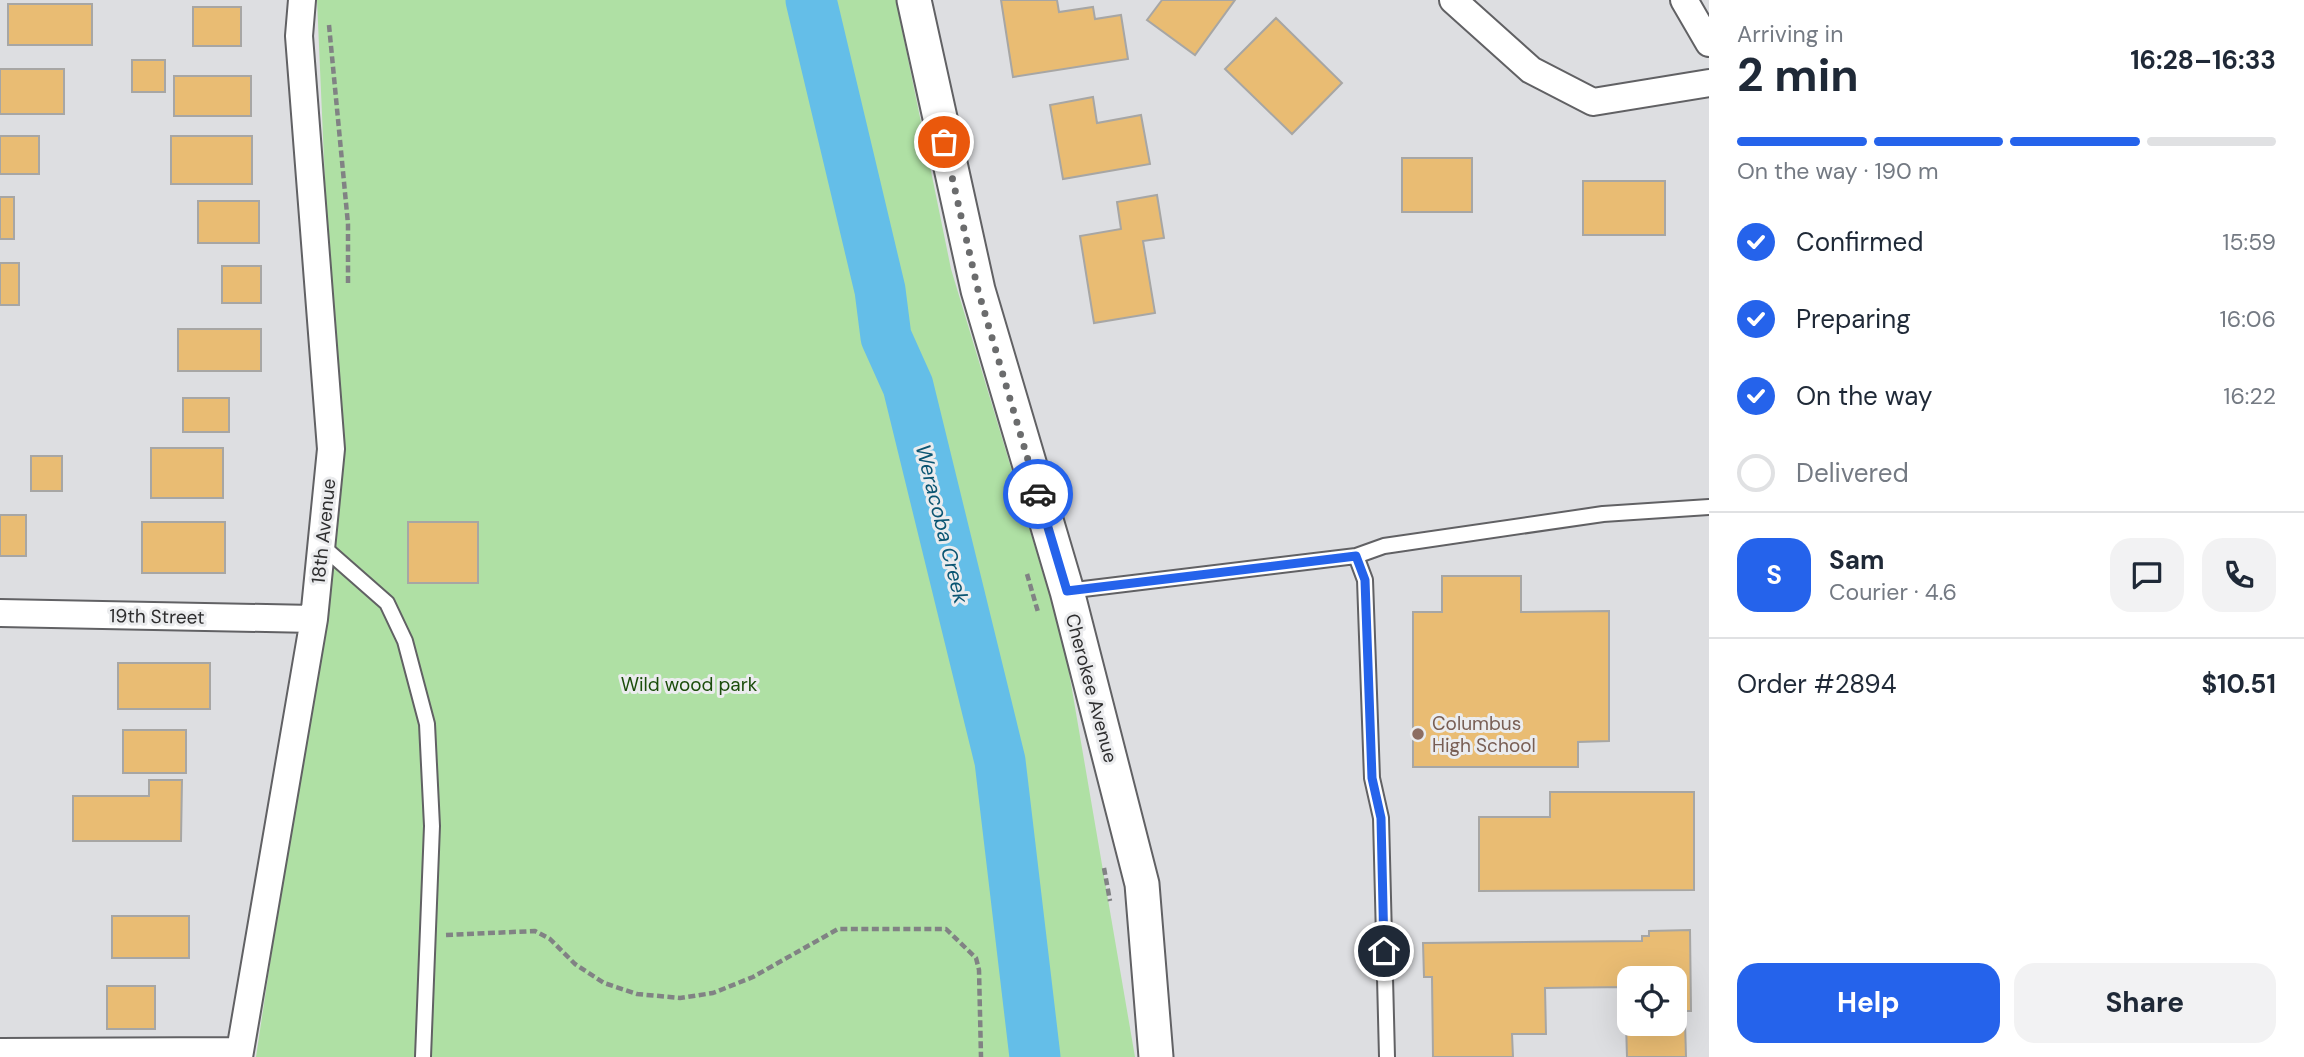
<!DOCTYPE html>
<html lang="en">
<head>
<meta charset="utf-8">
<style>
	body { margin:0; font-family:"DM Sans",sans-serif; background:#f2f2f3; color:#1f2937; height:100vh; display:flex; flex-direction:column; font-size:26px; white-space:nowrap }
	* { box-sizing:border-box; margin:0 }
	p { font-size:23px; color:#747a83 }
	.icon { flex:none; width:38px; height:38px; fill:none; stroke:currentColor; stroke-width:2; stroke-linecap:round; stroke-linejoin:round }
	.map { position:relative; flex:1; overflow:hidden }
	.details { display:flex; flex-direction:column; background:#fff; width:595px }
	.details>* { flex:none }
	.fabs { position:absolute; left:1617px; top:966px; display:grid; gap:14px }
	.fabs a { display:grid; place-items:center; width:70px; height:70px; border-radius:14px; background:#fff; box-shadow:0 7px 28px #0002; font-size:35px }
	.pin { position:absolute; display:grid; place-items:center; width:60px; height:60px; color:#fff; margin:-30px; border:4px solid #fff; border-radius:50%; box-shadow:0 2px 7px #0007 }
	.courier { position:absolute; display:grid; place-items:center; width:70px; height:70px; margin:-35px; border:5px solid #2563eb; border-radius:50%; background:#fff; color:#222; box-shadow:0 2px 9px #0007 }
	.summary em { font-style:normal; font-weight:700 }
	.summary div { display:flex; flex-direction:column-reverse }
	.summary { display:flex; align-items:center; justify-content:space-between; height:119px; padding:0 28px }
	h1 { font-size:46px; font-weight:700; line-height:52px }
	.bar { display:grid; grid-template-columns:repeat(4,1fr); gap:10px 7px; align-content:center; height:84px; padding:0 28px }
	.bar i { height:9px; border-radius:5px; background:#e0e1e3 }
	.bar .on { background:#2563eb }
	.bar p { grid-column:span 4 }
	.line { display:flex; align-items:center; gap:18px; padding:0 28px; border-top:2px solid #e0e1e3 }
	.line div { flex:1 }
	.round { display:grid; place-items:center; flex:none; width:74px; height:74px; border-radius:21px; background:#f2f2f3 }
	ol { padding:0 28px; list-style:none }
	li { display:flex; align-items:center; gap:21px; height:77px }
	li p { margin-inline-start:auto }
	li .icon { padding:7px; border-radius:50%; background:#2563eb; color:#fff; stroke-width:4 }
	li:last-child { color:#747a83 }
	li i { width:38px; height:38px; border:4px solid #e0e1e3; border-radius:50% }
	.action { display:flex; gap:14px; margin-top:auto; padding:14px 28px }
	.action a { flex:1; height:80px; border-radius:21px; background:#2563eb; color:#fff; font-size:28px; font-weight:700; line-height:80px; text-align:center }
	.action a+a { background:#f2f2f3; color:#1f2937 }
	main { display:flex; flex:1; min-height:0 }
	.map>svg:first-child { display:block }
	.green { fill:#afe0a4 }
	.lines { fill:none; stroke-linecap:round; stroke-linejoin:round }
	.river { stroke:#64bee8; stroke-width:51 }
	.building { fill:#e9bc73; stroke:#a7a6a4; stroke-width:2 }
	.service-casing { stroke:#616164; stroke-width:18 }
	.minor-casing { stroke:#616164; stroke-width:30 }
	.tertiary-casing { stroke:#616164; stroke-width:37 }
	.path { stroke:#818284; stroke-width:4.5; stroke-dasharray:7 3.5; stroke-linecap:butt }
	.service { stroke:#fff; stroke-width:14 }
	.minor { stroke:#fff; stroke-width:26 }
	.tertiary { stroke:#fff; stroke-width:33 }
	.done { stroke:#6b6c6d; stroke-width:7; stroke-dasharray:0 12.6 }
	.route { stroke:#2563eb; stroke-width:9 }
	.education-dot { fill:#8d6e63; stroke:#ebecee; stroke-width:2.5 }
	.labels { text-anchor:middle; stroke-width:6; stroke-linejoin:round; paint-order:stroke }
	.street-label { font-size:19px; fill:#2e2e2f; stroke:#ebecee }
	.park-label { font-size:19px; fill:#1b4d0b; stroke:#ebecee }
	.education-label { font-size:19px; fill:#785e54; stroke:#ebecee; text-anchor:start }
	.water-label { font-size:21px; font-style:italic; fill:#0a5572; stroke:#ebecee }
</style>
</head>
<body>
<main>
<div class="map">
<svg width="1709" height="1057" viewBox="0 0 1709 1057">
	<rect width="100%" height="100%" fill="#dddee1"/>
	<!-- green -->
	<path class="green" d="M317,0H896L951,269L1064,643L1135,1057H256L339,502Z"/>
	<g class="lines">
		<!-- river -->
		<path class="river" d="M811,0L880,290L886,337L908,386L1000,761L1035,1057"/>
	</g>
	<!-- building -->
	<path class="building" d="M1001,0H1057L1059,12L1093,7L1095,19L1121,15L1128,59L1013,77Z
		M1162,0H1235L1195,55L1147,20Z
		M8,4H92V45H8Z
		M193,7H241V46H193Z
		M1276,18L1342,83L1292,134L1225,69Z
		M132,60H165V92H132Z
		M0,69H64V114H0Z
		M174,76H251V116H174Z
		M1093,97L1097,123L1141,115L1150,164L1063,179L1050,105Z
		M0,136H39V174H0Z
		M171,136H252V184H171Z
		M1402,158H1472V212H1402Z
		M1583,181H1665V235H1583Z
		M1157,195L1164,238L1143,241L1155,313L1094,323L1080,236L1121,229L1117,202Z
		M0,197H14V239H0Z
		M198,201H259V243H198Z
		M0,263H19V305H0Z
		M222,266H261V303H222Z
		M178,329H261V371H178Z
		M183,398H229V432H183Z
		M151,448H223V498H151Z
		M31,456H62V491H31Z
		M0,515H26V556H0Z
		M142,522H225V573H142Z
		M408,522H478V583H408Z
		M1442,576H1521V612L1609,611V741L1578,742V767H1413V612H1442Z
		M118,663H210V709H118Z
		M123,730H186V773H123Z
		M149,780H182L181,841H73V796H149Z
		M1550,792H1694V890L1479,891V817H1550Z
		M112,916H189V958H112Z
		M1690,930L1691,1011H1675V978H1629V1011L1625,1012V987L1545,988L1546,1034H1512L1513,1057H1433L1432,977H1424L1423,943L1642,941V936H1649V931Z
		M107,986H155V1029H107Z
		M1685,1021L1686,1057H1627L1626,1022Z"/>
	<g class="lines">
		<defs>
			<path id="service" d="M321,545L387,603L405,641L427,724L432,826L423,1057
				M1356,556L1365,580L1372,778L1381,818L1387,1057
				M1067,591L1356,556L1384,546L1603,514L1709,507"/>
			<path id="minor" d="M1453,0L1531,70L1593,102L1709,83
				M1684,0L1709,43
				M0,613L314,619
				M0,1052L240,1051
				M239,1057L314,619L331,449L299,36L302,0"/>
			<path id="tertiary" d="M914,0L978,290L1067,591L1142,884L1156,1057"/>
		</defs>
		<!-- service casing -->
		<use href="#service" class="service-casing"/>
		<!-- minor casing -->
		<use href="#minor" class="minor-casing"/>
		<!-- tertiary casing -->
		<use href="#tertiary" class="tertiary-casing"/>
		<!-- path -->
		<path class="path" d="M329,25L348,224V285
			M1027,574L1038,612
			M1104,868L1110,901
			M446,935L535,931L550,939L575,964L604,983L637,994L680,998L713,993L753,977L838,929H946L976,958L979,970L981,1057"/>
		<!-- service -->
		<use href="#service" class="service"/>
		<!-- minor -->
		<use href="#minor" class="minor"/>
		<!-- tertiary -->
		<use href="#tertiary" class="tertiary"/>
	</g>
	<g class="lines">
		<!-- done -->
		<path class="done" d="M944,142L978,290L1038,494"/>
		<!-- route -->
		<path class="route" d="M1038,494L1067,591L1356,556L1365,580L1372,778L1381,818L1384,951"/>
	</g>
	<!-- markers -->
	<circle class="education-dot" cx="1418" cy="734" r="7"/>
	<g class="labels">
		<!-- street labels -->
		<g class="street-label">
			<text transform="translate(323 531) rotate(-84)" y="7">18th Avenue</text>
			<text transform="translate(157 616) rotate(1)" y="7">19th Street</text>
			<text transform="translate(1092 688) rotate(75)" y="7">Cherokee Avenue</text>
		</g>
		<!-- park labels -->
		<g class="park-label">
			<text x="689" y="691">Wild wood park</text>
		</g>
		<!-- education labels -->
		<g class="education-label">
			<text x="1432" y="730">Columbus<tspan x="1432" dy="22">High School</tspan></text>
		</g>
		<!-- water labels -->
		<g class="water-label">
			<text transform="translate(942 524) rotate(76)" y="7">Weracoba Creek</text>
		</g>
	</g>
</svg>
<div class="fabs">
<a><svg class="icon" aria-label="locate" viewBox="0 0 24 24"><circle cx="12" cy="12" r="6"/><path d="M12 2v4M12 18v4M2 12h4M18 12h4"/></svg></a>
</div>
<div class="pin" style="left:944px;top:142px;background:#ea580c"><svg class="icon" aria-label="bag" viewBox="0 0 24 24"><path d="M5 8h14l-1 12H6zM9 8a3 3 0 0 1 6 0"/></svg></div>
<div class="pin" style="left:1384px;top:951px;background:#1f2937"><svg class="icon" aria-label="home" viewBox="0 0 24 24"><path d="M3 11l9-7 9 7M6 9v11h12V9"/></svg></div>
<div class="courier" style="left:1038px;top:494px"><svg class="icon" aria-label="car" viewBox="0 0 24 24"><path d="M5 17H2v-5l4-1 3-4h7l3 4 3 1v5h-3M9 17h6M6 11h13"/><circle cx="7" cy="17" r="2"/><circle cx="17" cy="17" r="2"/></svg></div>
</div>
<section class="details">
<div class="summary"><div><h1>2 min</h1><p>Arriving in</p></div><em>16:28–16:33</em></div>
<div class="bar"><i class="on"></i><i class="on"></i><i class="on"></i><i></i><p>On the way · 190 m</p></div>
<ol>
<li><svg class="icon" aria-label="check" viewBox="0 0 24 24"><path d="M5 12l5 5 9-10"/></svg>Confirmed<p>15:59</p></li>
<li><svg class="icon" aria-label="check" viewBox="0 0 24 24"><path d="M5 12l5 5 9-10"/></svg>Preparing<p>16:06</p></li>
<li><svg class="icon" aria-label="check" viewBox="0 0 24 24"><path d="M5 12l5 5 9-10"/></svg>On the way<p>16:22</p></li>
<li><i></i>Delivered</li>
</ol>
<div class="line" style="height:126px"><b class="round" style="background:#2563eb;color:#fff">S</b><div><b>Sam</b><p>Courier · 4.6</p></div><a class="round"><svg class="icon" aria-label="chat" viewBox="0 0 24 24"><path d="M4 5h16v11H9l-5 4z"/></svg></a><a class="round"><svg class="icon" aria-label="phone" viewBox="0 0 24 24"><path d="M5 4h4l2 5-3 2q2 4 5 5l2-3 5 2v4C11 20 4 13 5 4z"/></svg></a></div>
<div class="line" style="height:91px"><div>Order #2894</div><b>$10.51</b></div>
<div class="action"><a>Help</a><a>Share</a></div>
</section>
</main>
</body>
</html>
